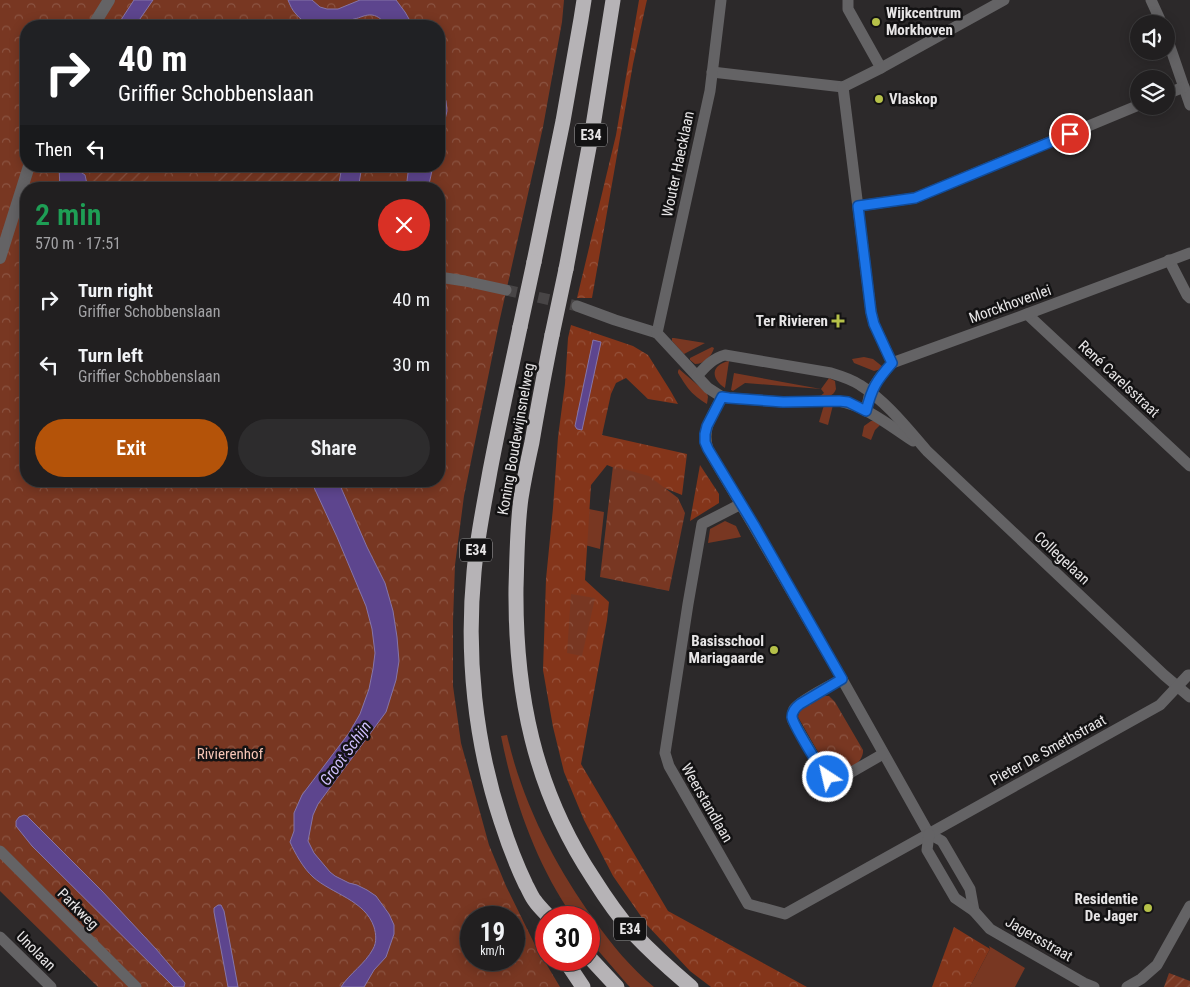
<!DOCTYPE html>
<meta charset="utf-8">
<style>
body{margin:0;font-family:"Roboto Condensed",sans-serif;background:#2d2c2d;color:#f1f3f6;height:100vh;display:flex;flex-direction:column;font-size:19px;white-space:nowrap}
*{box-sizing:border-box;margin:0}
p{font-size:16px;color:#a2a2a5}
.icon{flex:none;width:28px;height:28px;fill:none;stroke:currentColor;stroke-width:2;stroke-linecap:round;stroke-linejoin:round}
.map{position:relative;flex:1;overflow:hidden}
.panel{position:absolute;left:20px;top:182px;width:425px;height:305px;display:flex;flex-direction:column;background:#211f20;border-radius:20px;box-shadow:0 2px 12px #0003,0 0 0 1px #3e3d3e}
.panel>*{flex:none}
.hud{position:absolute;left:20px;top:20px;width:425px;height:152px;border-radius:20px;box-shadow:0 2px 12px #0003,0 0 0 1px #3e3d3e;background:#202124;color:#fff;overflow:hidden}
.buttons{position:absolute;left:1130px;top:15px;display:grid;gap:10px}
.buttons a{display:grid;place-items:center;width:45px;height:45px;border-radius:50%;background:#211f20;box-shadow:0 2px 12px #0003,0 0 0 1px #3e3d3e;font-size:25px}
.speed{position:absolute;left:460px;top:906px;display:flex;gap:10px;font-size:25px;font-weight:700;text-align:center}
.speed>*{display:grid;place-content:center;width:65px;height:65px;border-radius:50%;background:#211f20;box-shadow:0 2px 12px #0003,0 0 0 1px #3e3d3e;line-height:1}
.speed small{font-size:12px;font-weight:400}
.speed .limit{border:8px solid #d22;background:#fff;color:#111}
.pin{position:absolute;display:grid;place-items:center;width:42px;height:42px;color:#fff;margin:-21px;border:2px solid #fff;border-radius:50%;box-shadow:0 1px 5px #0007}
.me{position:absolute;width:55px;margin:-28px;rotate:325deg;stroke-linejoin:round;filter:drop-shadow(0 0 4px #0008)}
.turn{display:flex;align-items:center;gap:18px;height:105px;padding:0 15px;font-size:22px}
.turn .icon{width:65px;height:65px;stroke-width:2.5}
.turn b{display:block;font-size:35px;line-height:42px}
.then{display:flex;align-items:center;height:48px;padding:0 15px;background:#0003;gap:10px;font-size:19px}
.round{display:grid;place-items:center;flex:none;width:52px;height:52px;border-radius:26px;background:#2d2c2d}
.summary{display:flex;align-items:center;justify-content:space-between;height:85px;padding:0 15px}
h1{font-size:30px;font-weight:600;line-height:38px;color:#1e9e55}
.action{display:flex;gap:10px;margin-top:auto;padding:10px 15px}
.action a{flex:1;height:58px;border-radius:30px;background:#b45309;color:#fff;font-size:20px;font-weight:600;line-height:58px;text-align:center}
.action a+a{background:#2d2c2d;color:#f1f3f6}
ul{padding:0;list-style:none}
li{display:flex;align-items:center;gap:15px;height:65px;padding:0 15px}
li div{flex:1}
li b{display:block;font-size:19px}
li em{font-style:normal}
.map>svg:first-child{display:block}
.grass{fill:#783722}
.forest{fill:url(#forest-crowns)}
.park{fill:url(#park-crowns);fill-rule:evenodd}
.garden{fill:url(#garden-furrows)}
.water{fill:#5d458e;stroke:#8675a8}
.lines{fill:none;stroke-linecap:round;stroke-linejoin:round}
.minor-tunnel{stroke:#484546;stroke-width:11;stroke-dasharray:11 5.5;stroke-linecap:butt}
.minor{stroke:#646365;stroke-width:11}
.tertiary{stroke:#646365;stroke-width:12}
.motorway{stroke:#b6b3b6;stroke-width:15}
.motorway-bridge{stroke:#b6b3b6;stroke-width:15}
.route-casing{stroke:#114b97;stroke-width:12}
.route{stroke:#1a73e8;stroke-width:9}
.poi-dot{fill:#b6c149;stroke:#131213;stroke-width:2}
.labels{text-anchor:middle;stroke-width:5;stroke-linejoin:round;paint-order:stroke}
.shield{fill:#131213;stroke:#a7a6a7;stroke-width:1}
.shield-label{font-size:14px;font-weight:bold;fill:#e7e5e6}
.poi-label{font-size:15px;font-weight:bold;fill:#e7e5e6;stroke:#131213;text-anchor:end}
.street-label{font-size:15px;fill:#e7e5e6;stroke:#131213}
.park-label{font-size:15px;fill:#f5c5b6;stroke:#131213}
.water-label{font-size:16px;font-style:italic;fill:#cfbffd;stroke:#131213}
</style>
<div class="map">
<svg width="1190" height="987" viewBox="0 0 1190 987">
<defs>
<pattern id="forest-crowns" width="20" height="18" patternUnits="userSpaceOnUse" patternTransform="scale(1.25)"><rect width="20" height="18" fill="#84351a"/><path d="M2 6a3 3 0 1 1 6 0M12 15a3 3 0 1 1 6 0" fill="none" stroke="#95523b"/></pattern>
<pattern id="park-crowns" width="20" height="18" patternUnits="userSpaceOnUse" patternTransform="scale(1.25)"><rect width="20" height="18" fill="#783722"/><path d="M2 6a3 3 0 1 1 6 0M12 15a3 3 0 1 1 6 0" fill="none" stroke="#8b5442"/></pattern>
<pattern id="garden-furrows" width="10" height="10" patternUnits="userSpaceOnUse" patternTransform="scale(1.25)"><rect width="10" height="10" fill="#783722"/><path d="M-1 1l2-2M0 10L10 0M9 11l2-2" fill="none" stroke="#8b5442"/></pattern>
</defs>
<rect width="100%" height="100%" fill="#2c292a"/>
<g class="grass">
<path d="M672 338H674L705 343 684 354 672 341Z"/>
<path d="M712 347 714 348C712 356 704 364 695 364L690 360V358Z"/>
<path d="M864 357 873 359 883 367 882 369 874 371 854 363 852 359Z"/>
<path d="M729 361 725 388C711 379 710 365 729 361Z"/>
<path d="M679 369 707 393 708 397 707 404C691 394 688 389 678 373V371Z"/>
<path d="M734 373 821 389 829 378 835 381 836 389C833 397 827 397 819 397L824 393 821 389 745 383 733 391 731 390Z"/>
<path d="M824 405H833L828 425 819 422Z"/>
<path d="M871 421H875L880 425 875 430 871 440 862 436 864 426Z"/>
<path d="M584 508 604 512 600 549 581 544Z"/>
<path d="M725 521 736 526 741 537 708 543 710 529Z"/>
<path d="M507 735C522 802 555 866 595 921 612 945 631 968 654 987H630L627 984 589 940V918L573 917C536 863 514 801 501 736Z"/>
<path d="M989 946 1025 968 1015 987H970L990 949Z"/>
</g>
<g class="forest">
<path d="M639 0H647L646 4 633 64 592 298H577L616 135Z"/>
<path d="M571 325 633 346 648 355 670 390 678 404 648 399 626 378 616 383 611 394 602 435 687 454 682 495 607 465 591 485 585 580 609 602 607 620 581 764 668 911 807 987H711L690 971 647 925 613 876 584 820 564 772 553 727 543 670 546 579 553 508 558 437 565 384 568 338Z"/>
<path d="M700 465 719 494V503L690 521Z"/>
<path d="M954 927 990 949 970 987H932Z"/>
</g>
<g class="park">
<path d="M0 0H564L562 22 543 127 499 323 464 496 455 565 453 621V686L461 743 489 845 506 886 535 945 560 987H98L0 891ZM26 26H439V166H26ZM26 189H439V481H26ZM471 918H514V960H471Z"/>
<path d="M613 466 649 476 678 498 685 513 669 591 600 577Z"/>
<path d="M571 594 595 598 582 656 567 653Z"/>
<path d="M822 696H829L835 702 863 750C864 764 841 777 829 771L798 717C800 705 812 702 822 696Z"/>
</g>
<g class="garden">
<path d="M93 166H149L148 189H104L90 182 89 173H91Z"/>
<path d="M202 166H342L338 189H218V167Z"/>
<path d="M1169 973 1190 981V987H1164Z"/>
</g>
<g class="water">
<path d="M134 0H153L135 26H117Z"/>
<path d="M288 0H312L320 7 327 9H338L360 0H396L405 12 413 26H387C383 21 379 16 372 15 366 14 360 18 354 19 335 25 310 32 296 14 292 10 290 5 288 0Z"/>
<path d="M439 83 446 101 447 111 439 145Z"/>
<path d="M59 166H80L79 169V171L85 175 87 184 95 189H60Z"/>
<path d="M342 166H362L358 189H338Z"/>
<path d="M410 166H433L428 189H406L408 173Z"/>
<path d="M593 340 601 342 582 430 577 429 575 426Z"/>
<path d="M311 481H338L339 483 367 547 385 583 393 611 397 637 399 661 396 680 386 712 318 804 313 815 308 841 314 853 330 872 335 876 349 883 357 885 367 890 376 896 389 914 394 925V934L386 957 374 970 364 987H341C350 973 365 964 373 949 377 942 376 934 374 927 365 900 332 894 313 877 303 868 295 853 290 842L294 831V813L302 795 349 733 360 714 369 689 373 669 375 653 372 629 366 606 337 537Z"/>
<path d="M24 815 27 816 102 891 156 949 185 983 184 987H174L32 846 16 826V821L19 817Z"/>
<path d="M218 905H221L224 911 238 987H228L214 912V908Z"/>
</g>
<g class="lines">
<path class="minor-tunnel" d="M506 290 577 306"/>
<g class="minor">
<path d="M848 0V9L881 68"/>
<path d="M1151 0 1162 24"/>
<path d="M1166 35 1190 105"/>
<path d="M712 72 843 87 881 68 1004 0"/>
<path d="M843 87 871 312 874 324 892 363"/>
<path d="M1166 94 1184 87"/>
<path d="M858 206 915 198 1139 105"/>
<path d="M1169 260 1187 295 1190 298"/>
<path d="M439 277 465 281 506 290"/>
<path d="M577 306 615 320 657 333"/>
<path d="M1027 314 1190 466"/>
<path d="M657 333 710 91 721 0"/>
<path d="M657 333 708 388 722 397 729 398 783 402 839 401C866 406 890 426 913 441"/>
<path d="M697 376C705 367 713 358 725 355L831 373C841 376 851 379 860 385 886 401 907 428 927 451L1164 675 1190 697"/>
<path d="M722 397C713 415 701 428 708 449L753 525 838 672 929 834 942 841 970 889 974 911"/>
<path d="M866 411 870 392 880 377 892 363 1027 314 1190 253"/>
<path d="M741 504 702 524 688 604 665 753 669 766 748 904 785 914 1160 705 1188 675H1190"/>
<path d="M842 679C831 685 800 700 794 709 792 713 792 717 793 721L824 774C830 779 835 780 843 777L883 754"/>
<path d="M929 834 927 850 955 898 974 911 990 929 1084 983 1094 987"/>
<path d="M0 851 136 987"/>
<path d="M0 937 51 987"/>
<path d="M1127 987 1141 979 1157 965 1190 906"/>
</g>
<g class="tertiary">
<path d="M93 26 109 0"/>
<path d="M0 258 29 166"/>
</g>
<g class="motorway">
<path d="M534 262 563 121 581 19 584 0"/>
<path d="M566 269 593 126 613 0"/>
<path d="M520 327C510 375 499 423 490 471 484 505 477 538 474 572 466 655 475 742 501 821 508 843 516 864 526 885 529 890 531 896 535 901 539 907 545 912 550 918"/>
<path d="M552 335C545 370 538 406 532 442 528 460 524 479 521 498 517 527 517 558 516 588 515 693 534 789 593 878 605 897 618 916 633 933 651 952 671 970 691 987"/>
<path d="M589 957 617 987"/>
<path d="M565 960 583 987"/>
</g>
<g class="motorway-bridge">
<path d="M520 327 534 262"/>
<path d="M552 335 566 269"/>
</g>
</g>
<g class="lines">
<defs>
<path id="route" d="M828 777 824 774C818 764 793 725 792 717 792 711 796 707 800 704L842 679 754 525 708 449 705 442V434L707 426 722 397 729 398 783 402 839 401 848 402 866 411C872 388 876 381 892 363L874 324 871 312 858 206 915 198 1070 134"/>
</defs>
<use href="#route" class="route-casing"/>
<use href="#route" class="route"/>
</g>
<g class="poi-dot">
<circle cx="876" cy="22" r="5"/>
<circle cx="879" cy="99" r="5"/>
<path d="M835.5 313.5h5v5h5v5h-5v5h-5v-5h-5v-5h5z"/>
<circle cx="774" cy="650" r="5"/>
<circle cx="1148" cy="908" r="5"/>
</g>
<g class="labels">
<g class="shield">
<rect x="575" y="123.5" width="32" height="23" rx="4"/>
<rect x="460" y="538.5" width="32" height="23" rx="4"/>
<rect x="614" y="917.5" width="32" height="23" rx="4"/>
</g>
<g class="shield-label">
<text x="591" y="140">E34</text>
<text x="476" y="555">E34</text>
<text x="630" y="934">E34</text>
</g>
<g class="poi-label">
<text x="886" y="18" text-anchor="start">Wijkcentrum<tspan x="886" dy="17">Morkhoven</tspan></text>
<text x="889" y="104" text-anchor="start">Vlaskop</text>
<text x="828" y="326">Ter Rivieren</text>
<text x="764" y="646">Basisschool<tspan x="764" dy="17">Mariagaarde</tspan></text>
<text x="1138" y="904">Residentie<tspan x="1138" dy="17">De Jager</tspan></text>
</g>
<g class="street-label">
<text transform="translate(678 164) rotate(-78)" y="5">Wouter Haecklaan</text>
<text transform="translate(1010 304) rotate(-20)" y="5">Morckhovenlei</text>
<text transform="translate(1119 379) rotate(43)" y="5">René Carelsstraat</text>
<text transform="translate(516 439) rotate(-80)" y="5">Koning Boudewijnsnelweg</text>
<text transform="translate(1062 558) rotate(43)" y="5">Collegelaan</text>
<text transform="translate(1048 750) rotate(-29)" y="5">Pieter De Smethstraat</text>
<text transform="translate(707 803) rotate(60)" y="5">Weerstandlaan</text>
<text transform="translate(78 909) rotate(45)" y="5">Parkweg</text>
<text transform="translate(1039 939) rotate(30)" y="5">Jagersstraat</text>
<text transform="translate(36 951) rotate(45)" y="5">Unolaan</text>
</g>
<g class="park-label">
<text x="230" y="759">Rivierenhof</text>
</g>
<g class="water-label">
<text transform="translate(345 753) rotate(-54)" y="6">Groot Schijn</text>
</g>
</g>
</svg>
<div class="buttons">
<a><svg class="icon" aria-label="sound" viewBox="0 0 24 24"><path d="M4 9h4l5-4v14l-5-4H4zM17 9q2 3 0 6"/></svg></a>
<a><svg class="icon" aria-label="layers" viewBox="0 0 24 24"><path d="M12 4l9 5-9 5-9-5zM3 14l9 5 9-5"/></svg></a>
</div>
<div class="speed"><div>19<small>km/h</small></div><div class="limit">30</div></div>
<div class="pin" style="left:1070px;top:134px;background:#d93025"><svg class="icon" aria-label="arrive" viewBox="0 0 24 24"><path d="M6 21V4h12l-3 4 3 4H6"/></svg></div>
<svg class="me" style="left:828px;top:777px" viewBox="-20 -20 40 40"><circle r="17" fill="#1a73e8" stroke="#fff" stroke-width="3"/><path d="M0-11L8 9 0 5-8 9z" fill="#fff"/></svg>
<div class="hud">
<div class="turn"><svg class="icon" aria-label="right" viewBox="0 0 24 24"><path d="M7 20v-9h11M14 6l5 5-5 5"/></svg><div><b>40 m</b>Griffier Schobbenslaan</div></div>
<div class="then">Then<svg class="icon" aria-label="left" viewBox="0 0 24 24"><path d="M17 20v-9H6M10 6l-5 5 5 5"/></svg></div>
</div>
<section class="panel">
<div class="summary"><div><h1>2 min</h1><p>570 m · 17:51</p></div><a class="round" style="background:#d93025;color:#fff"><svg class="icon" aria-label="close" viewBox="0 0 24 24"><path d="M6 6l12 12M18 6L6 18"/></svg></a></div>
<ul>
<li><svg class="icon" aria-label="right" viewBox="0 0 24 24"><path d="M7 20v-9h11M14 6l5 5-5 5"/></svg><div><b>Turn right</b><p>Griffier Schobbenslaan</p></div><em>40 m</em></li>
<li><svg class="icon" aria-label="left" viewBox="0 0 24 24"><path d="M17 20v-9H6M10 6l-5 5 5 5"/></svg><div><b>Turn left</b><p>Griffier Schobbenslaan</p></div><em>30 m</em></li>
</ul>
<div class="action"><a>Exit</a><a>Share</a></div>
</section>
</div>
